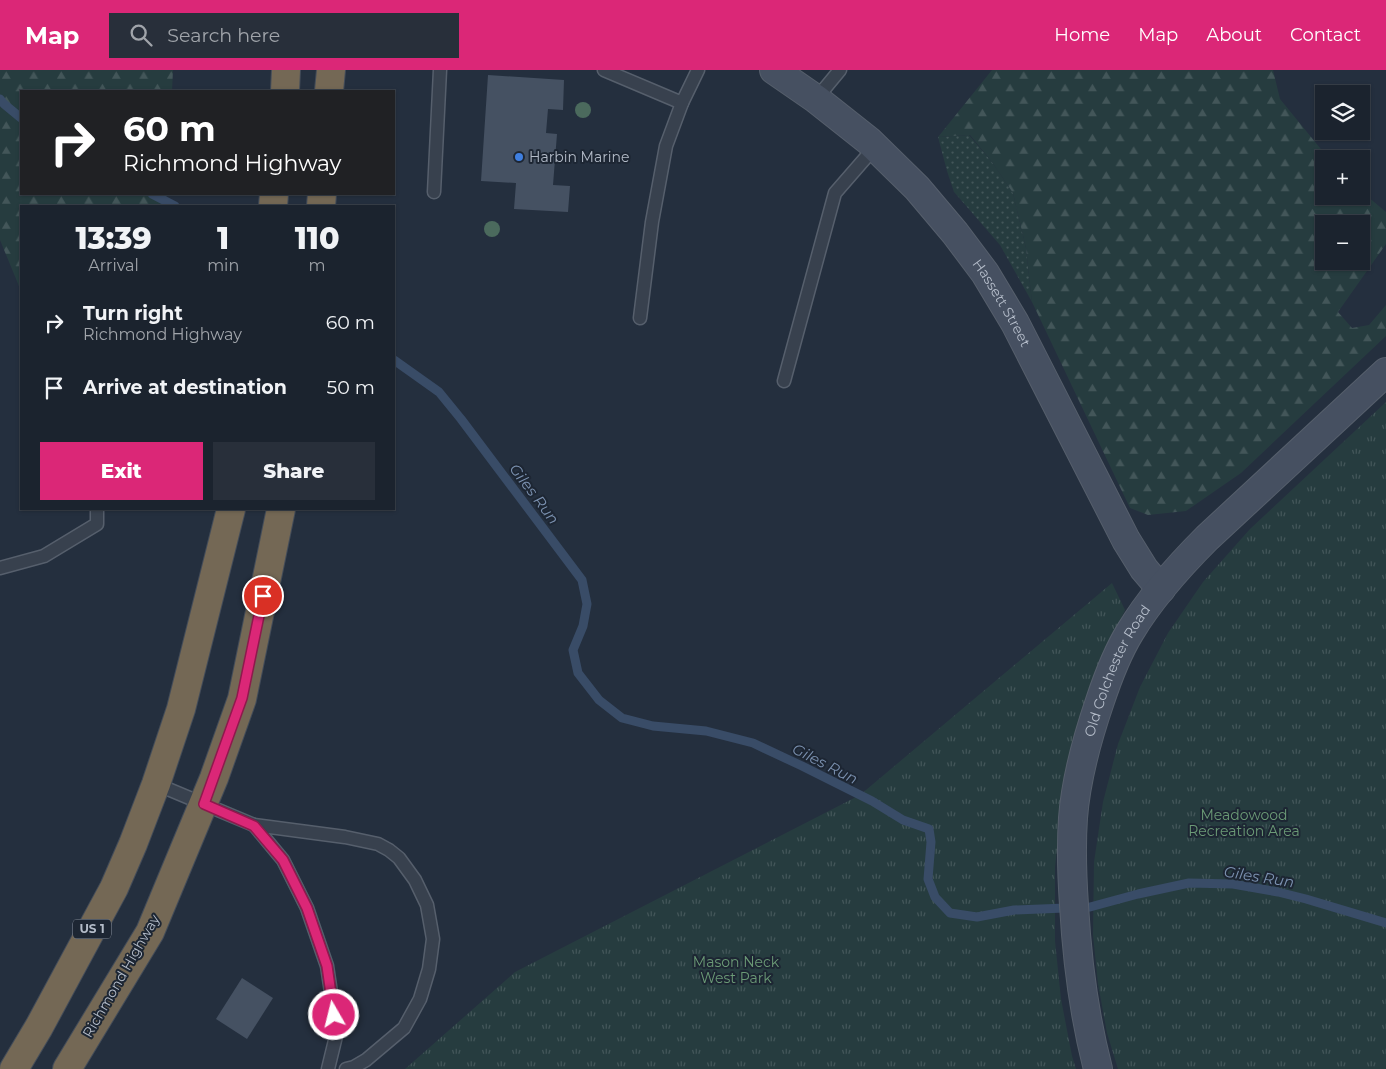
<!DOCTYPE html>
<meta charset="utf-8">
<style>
body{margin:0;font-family:Montserrat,sans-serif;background:#282f3a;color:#f1f3f6;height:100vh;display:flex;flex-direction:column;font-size:19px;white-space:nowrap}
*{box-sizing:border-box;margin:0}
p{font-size:16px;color:#a0a4aa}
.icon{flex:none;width:28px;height:28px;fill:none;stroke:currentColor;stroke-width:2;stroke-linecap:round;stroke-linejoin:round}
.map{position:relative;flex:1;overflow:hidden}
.side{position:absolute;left:20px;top:135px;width:375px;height:305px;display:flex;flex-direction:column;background:#1b232e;border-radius:0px;box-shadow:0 1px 4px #0004,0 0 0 1px #39404a}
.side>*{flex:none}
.top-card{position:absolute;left:20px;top:20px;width:375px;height:105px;border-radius:0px;box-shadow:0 1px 4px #0004,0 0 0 1px #39404a;background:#202124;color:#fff;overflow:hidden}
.buttons{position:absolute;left:1315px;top:15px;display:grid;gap:10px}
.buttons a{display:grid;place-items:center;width:55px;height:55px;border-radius:0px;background:#1b232e;box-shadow:0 1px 4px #0004,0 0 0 1px #39404a;font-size:25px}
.pin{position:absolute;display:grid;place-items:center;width:42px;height:42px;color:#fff;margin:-21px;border:2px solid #fff;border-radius:50%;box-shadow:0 1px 5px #0007}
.me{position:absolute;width:55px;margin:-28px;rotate:352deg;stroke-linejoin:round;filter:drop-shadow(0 0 4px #0008)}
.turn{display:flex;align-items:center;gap:18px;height:105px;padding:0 20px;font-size:22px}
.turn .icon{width:65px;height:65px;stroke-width:2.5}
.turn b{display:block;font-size:35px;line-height:42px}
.eta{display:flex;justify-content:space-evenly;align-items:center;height:85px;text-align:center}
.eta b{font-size:30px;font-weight:800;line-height:35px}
.action{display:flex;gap:10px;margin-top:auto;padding:10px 20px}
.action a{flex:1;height:58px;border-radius:0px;background:#db2777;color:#fff;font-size:20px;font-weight:800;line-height:58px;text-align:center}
.action a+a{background:#282f3a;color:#f1f3f6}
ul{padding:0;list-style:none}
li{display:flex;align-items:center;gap:15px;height:65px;padding:0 20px}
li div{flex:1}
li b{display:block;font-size:19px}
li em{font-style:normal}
header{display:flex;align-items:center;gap:30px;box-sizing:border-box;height:70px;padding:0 25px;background:#db2777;color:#fff}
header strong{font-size:24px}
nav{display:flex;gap:28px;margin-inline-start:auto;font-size:18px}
.search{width:350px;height:45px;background:#282f3a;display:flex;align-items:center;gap:12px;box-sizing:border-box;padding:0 18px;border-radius:0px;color:#a0a4aa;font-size:19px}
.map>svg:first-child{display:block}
.grass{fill:url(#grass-dots)}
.forest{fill:url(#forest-firs);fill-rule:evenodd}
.park{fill:url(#park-tufts)}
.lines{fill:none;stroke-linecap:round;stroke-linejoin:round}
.stream{stroke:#394c67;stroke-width:9}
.building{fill:#455162}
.lane-casing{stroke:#565f6c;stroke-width:15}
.secondary-casing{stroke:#565f6c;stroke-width:30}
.highway-casing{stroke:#434c59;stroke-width:30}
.lane{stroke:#38414e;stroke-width:12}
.secondary{stroke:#465061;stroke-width:28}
.highway{stroke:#746855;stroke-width:28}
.tree{fill:#4b6a5d}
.route-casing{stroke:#8e194d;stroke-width:12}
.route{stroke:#db2777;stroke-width:9}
.shop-dot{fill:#3f7fe0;stroke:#1d2633;stroke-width:2}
.labels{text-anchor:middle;stroke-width:4;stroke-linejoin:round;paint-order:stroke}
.shield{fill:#1d2633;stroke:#878f9c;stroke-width:1}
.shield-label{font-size:12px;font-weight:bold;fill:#b4bcc9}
.poi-label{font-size:14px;fill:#b4bcc9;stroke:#1d2633;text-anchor:start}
.street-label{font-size:14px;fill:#b4bcc9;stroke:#1d2633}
.park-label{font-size:14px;fill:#6b9a76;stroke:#1d2633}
.water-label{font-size:15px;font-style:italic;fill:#7c92b1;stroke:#1d2633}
</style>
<header>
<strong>Map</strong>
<div class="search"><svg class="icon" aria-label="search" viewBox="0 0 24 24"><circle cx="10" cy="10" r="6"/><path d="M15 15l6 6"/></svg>Search here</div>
<nav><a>Home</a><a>Map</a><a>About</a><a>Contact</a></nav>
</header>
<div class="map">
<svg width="1386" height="999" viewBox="0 0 1386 999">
<defs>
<pattern id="grass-dots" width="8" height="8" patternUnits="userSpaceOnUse" patternTransform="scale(1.25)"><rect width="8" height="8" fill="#263c3f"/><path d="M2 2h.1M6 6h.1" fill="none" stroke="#435659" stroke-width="1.8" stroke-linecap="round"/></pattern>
<pattern id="forest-firs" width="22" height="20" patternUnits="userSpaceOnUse" patternTransform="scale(1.25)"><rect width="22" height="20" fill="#263c3f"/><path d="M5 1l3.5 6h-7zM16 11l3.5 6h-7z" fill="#435659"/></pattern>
<pattern id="park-tufts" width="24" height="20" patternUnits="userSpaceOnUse" patternTransform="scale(1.25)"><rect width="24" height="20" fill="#263c3f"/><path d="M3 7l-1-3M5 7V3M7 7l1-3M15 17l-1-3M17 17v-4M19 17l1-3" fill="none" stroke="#435659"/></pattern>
</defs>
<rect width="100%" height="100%" fill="#242f3e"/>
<path class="grass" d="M969 65 992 92 1013 123 1026 178 1032 232 1000 175 954 122 947 101 938 67Z"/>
<g class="forest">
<path d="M0 0H173L172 21H21V124H167L166 136H21V221L0 170Z"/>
<path d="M992 0H1273L1280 29 1329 89H1324V126H1361V121L1386 142V174L1338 242 1352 258 1369 255 1386 235V266L1241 403 1186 441 1148 445 1130 438 1032 232 1026 178 1013 123 992 92 970 65 938 67ZM1324 154H1361V191H1324Z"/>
</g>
<g class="park">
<path d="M1386 332V999H1118L1107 963 1098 914 1093 865 1094 792 1103 732 1118 674 1140 617 1168 563 1203 512 1250 459Z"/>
<path d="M1112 513 1125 540 1109 573 1063 725 1055 797V871L1061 929 1072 986 1076 999H405L515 902 860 725Z"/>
</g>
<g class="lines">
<g class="stream">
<path d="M0 29 4 34 21 48"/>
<path d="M152 124 175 136"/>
<path d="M394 290 439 322 461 349 582 510 587 534 583 556 573 580 578 603 599 630 622 648 653 656 706 661 753 673 802 696 872 731 903 750 929 759 931 772 928 809 935 827 950 843 977 847 1014 840 1090 837 1138 824 1189 813 1233 814 1278 822 1306 829 1386 853"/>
</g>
</g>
<g class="building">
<path d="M488 5 564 10 563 40 548 39 546 63 557 64 553 115 570 116 568 142 514 139 516 113 481 111Z"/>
<path d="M242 908 273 928 247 969 216 949Z"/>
</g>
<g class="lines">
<defs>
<g id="lane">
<path d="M604 0 682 33"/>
<path d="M816 29 840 0"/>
<path d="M434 122 440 0"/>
<path d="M640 248 652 152 666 76 682 33 698 0"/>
<path d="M784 311 835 123 875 77"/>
<path d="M0 498 44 486 97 454V439"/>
<path d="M156 714 254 755 345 767 378 774 389 780 399 788 415 810 427 835 433 869 429 899 420 929 404 958 366 990 354 997 346 999"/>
<path d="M254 755 283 790 307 838 327 896 337 962 328 999"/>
</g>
<g id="secondary">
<path id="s1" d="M774 0 816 29 869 71 917 118 955 163 985 203 1015 253 1126 470 1144 499 1161 519"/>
<path id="s2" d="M1098 999C1084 945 1077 890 1074 835 1072 806 1071 777 1073 748 1076 708 1087 669 1100 631 1108 607 1117 583 1130 562 1151 527 1178 497 1207 468L1386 302"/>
</g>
<g id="highway">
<path d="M285 21 286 0"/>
<path d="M329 21 331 0"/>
<path d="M273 136 274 124"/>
<path d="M321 136 322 124"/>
<path d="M14 999 39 957 114 818 133 774 156 714 181 639 231 439"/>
<path d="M67 999 150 862 214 708 242 629 281 439"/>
</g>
</defs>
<use href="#lane" class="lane-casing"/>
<use href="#secondary" class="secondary-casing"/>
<use href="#highway" class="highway-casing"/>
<use href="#lane" class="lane"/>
<use href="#secondary" class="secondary"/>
<use href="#highway" class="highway"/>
</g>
<g class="tree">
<circle cx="583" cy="40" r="8"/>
<circle cx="492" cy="159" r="8"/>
</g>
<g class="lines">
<defs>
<path id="route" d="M263 526 242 628 204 734 254 756 283 790 307 838 327 896 334 945"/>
</defs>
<use href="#route" class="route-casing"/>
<use href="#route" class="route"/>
</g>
<circle class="shop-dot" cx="519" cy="87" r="5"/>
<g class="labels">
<rect class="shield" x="73" y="849.5" width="38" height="19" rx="4"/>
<g class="shield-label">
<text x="92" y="863">US 1</text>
</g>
<g class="poi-label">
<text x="529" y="92">Harbin Marine</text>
</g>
<g class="street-label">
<text dy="5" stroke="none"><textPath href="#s1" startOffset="329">Hassett Street</textPath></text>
<text dy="5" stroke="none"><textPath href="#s2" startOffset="408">Old Colchester Road</textPath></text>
<text transform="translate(121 906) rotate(-60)" y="5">Richmond Highway</text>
</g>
<g class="park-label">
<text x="1244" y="750">Meadowood<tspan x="1244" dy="16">Recreation Area</tspan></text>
<text x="736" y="897">Mason Neck<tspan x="736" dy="16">West Park</tspan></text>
</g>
<g class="water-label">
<text transform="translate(534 424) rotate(53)" y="5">Giles Run</text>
<text transform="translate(825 694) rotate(27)" y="5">Giles Run</text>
<text transform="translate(1259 807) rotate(9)" y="5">Giles Run</text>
</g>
</g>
</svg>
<div class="buttons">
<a><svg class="icon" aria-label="layers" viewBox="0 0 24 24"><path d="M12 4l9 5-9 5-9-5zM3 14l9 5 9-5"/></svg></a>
<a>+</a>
<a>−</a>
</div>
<div class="pin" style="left:263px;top:526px;background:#d93025"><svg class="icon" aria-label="arrive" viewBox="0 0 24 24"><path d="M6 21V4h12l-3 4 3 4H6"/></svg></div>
<svg class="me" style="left:334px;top:945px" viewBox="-20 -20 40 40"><circle r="17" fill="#db2777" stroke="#fff" stroke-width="3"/><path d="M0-11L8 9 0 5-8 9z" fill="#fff"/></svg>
<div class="top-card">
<div class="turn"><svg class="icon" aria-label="right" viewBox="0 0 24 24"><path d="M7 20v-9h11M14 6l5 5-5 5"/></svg><div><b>60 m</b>Richmond Highway</div></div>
</div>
<section class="side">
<div class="eta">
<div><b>13:39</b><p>Arrival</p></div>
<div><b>1</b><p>min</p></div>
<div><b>110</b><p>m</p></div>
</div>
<ul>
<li><svg class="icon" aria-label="right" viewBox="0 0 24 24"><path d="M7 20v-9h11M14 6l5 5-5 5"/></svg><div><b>Turn right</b><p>Richmond Highway</p></div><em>60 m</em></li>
<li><svg class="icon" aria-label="arrive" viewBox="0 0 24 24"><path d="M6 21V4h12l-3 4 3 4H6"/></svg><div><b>Arrive at destination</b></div><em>50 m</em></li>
</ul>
<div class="action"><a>Exit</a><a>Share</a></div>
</section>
</div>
